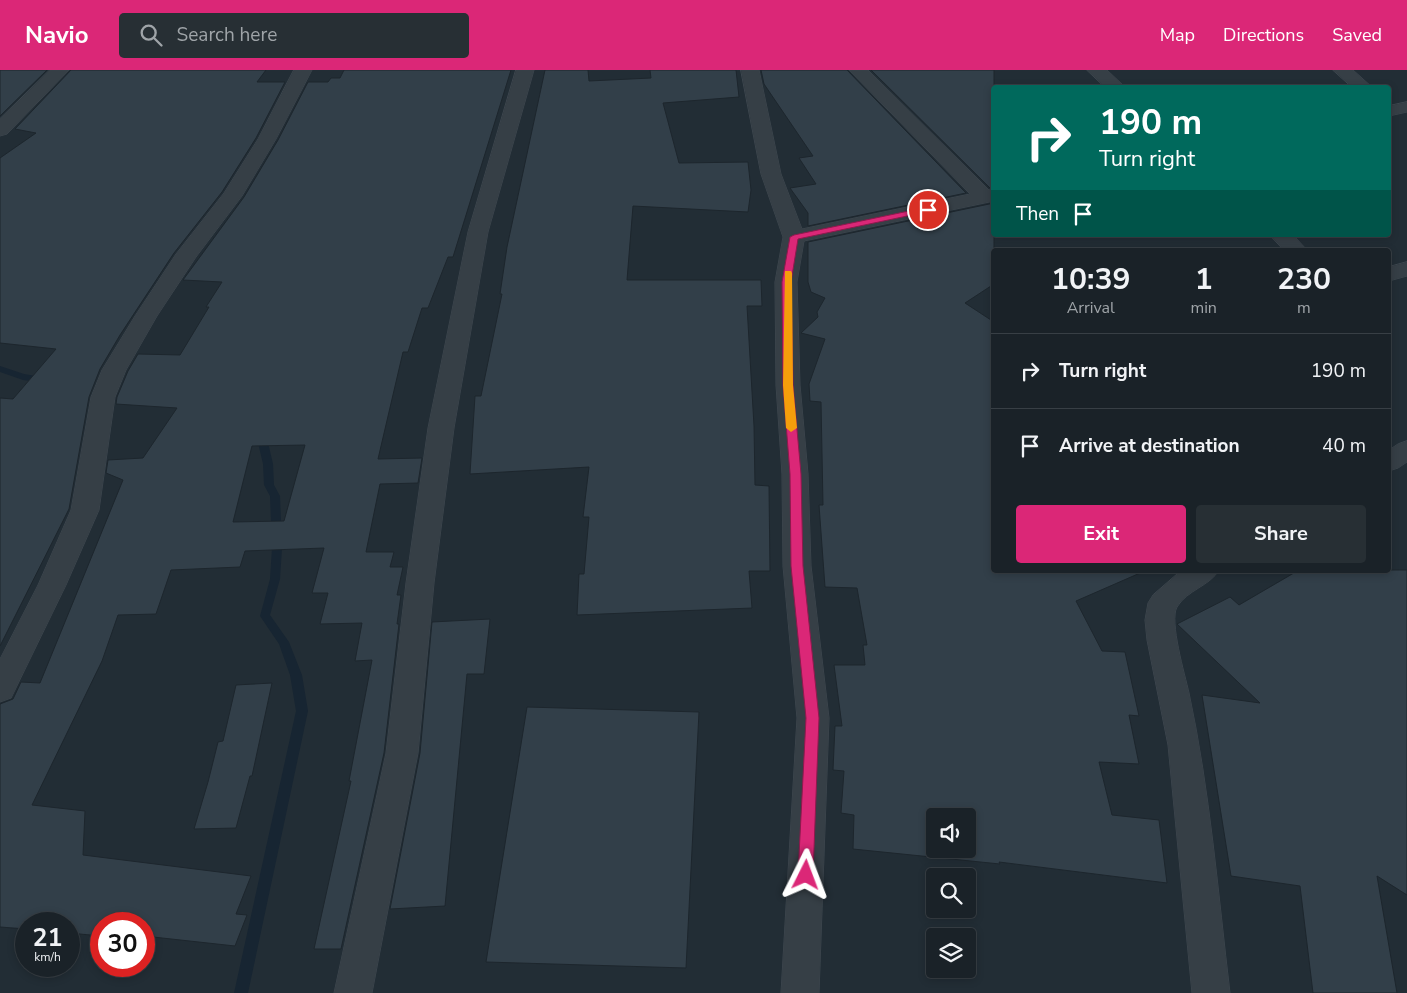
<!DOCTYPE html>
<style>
body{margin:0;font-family:"Nunito Sans",sans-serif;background:#272f34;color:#f1f3f6;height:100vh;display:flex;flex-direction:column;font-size:19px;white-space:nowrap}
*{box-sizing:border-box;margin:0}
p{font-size:16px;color:#9fa4a8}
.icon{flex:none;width:28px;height:28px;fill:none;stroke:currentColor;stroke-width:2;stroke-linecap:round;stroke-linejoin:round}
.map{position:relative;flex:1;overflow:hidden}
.panel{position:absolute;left:991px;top:178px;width:400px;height:325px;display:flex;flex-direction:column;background:#1a2228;border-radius:5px;box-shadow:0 2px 8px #0003,0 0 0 1px #383f45}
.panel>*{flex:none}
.guide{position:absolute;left:991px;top:15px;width:400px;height:152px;border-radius:5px;box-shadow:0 2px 8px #0003,0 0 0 1px #383f45;background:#00695c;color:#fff;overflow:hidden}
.controls{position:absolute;left:926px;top:738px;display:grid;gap:10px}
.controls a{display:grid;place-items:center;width:50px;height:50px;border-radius:5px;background:#1a2228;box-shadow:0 2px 8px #0003,0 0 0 1px #383f45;font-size:25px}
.speed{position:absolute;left:15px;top:842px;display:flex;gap:10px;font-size:25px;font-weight:700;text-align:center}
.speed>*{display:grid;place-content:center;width:65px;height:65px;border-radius:50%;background:#1a2228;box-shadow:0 2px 8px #0003,0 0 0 1px #383f45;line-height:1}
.speed small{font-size:12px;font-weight:400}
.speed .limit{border:8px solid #d22;background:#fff;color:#111}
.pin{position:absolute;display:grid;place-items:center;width:42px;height:42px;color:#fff;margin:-21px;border:2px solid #fff;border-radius:50%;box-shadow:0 1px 5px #0007}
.me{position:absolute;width:55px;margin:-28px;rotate:3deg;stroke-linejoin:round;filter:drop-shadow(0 0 4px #0008)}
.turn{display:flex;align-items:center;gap:18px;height:105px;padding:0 25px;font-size:22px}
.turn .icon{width:65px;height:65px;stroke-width:2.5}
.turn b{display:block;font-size:35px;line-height:42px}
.then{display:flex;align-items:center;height:48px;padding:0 25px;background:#0003;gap:10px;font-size:19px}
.eta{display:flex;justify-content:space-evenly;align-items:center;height:85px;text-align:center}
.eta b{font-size:30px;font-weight:700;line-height:35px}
.button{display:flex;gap:10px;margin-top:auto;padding:10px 25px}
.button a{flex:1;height:58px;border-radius:5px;background:#db2777;color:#fff;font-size:20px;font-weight:700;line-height:58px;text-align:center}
.button a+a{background:#272f34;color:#f1f3f6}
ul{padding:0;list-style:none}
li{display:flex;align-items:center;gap:15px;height:75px;padding:0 25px;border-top:1px solid #383f45}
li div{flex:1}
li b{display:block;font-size:19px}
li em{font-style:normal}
header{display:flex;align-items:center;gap:30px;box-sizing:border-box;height:70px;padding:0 25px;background:#db2777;color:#fff}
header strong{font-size:24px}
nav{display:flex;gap:28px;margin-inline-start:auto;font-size:18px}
.search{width:350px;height:45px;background:#272f34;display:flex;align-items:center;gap:12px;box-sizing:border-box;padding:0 18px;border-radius:5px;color:#9fa4a8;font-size:19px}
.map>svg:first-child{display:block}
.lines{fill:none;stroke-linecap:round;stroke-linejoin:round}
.stream{fill:#172532;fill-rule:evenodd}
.building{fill:#323f49;stroke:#1d262d;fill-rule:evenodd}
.minor-casing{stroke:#3f4850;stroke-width:1}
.minor{fill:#363f46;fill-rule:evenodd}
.route{fill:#db2777;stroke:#8e194d}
.slow{fill:#f59e0b}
</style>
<header>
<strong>Navio</strong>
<div class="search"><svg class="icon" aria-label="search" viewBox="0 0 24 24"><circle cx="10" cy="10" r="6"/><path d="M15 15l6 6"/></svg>Search here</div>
<nav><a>Map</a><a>Directions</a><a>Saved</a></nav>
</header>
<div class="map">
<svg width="1407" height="923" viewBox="0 0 1407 923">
<rect width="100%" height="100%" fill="#222d35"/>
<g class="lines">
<g class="stream">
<path d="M0 296 24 304 48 308 49 310 45 313 23 310 0 302Z"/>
<path d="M261 361 266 364 273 394 274 415 280 426 282 478 280 509 270 545 289 572 302 605 308 641 248 923H234L296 641 290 605 279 574 260 546 270 509 272 478 270 426 264 415 263 394 256 364Z"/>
</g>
</g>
<g class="building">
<path d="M0 0H47L0 46Z"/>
<path d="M71 0H266L257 12H285L256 68 222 122 174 183 120 265 100 299 89 327 69 439 0 576V328L13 329 56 279 0 273V88L36 63 15 59Z"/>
<path d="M344 0H511L453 187H448L428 238H422L408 282H403L378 389 422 388 418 413 380 414 366 482H394L390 497H403L397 525H401L397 554H399L384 683 341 879H314L351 711H349L372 590 355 591 362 553 320 554 328 523H312L324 478 245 481 240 497 171 500 156 544 118 545 102 591 32 735 85 741 83 785 251 806 236 844 247 845 235 876 144 866V854H101V866L69 863V854H26V859L0 857V634L13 629 21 612 40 613 123 410 106 403 108 390 143 388 177 338 116 334 117 327 128 301 138 284 180 285 209 237H206L222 212 183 210 244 127 278 70 308 12H328L331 8H340ZM305 375 284 451 233 452 252 376Z"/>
<path d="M545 0H588L589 11 651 8 650 0H736L739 27 663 33 679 93 748 92 751 120 748 142 633 136 627 210H761L762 236H747L754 356 755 415 769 416 770 501H749L752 538 577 545 579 504H584L589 447H583L589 397 470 404 475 326H481L502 224H500L507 177Z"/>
<path d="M761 0H847L966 123 808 156V143L790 118 816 114 799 88 813 86 764 14Z"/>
<path d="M871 0H994V117L990 118Z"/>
<path d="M994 133V214L965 233 994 252V500H1147L1076 531 1102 581 1125 582 1139 646 1129 645 1139 694 1099 692 1112 745 1159 750 1167 813 999 792 1000 794 853 779 854 745 841 743 844 701 833 700 835 656H842L834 595H865L863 575H867L857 518 825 517 819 435H823L821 332 810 331 809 314 825 269 801 263 818 247 817 242 825 228 811 222 808 212V172ZM935 746H968V779H935Z"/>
<path d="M1299 500H1407V825L1377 806 1397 923H1313L1300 816 1231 806 1202 625 1260 633 1177 554 1230 527 1239 535Z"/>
<path d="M490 549 484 604H467L445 836 390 839 420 683 432 552Z"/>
<path d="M272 613 252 706H250L236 758 194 759 208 712 218 672 223 671 236 615Z"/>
<path d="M527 637 699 642 686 898 486 892Z"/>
</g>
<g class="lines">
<defs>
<g id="minor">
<path d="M50 0H69L7 64 0 66V49Z"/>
<path d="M294 0H312L276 69 242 126 196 187 157 246 126 300 115 327 99 440 66 515 11 628 0 632V589L38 515 71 440 91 327 102 300 135 246 176 184 224 123 258 69Z"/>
<path d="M516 0H534L488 162 454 358 434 513 418 683 372 923H334L386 683 406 513 428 358 468 162Z"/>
<path d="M741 0H759L781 104 802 159 970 124 849 0H868L989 120 994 119V131L804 171 797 212 800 315 808 404 811 496 829 648 819 923H781L797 648 783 496 782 404 776 315 775 212 783 167 761 104Z"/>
<path d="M1087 0H1107L1126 18H1106Z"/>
<path d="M1333 0H1353L1373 18H1353Z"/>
<path d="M1407 32V42L1389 46V36Z"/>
<path d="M1270 165H1293L1307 180H1284Z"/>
<path d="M1407 192V206L1389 211V197Z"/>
<path d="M1407 371V392L1398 398 1389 401V380L1398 374Z"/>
<path d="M1182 500H1219C1210 516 1187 520 1177 537 1169 551 1185 605 1189 623 1210 721 1218 823 1230 923H1192L1168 675 1147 570 1145 550 1148 533 1153 525Z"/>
</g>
</defs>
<use href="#minor" class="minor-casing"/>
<use href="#minor" class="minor"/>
</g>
<path class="route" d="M928 137 931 138V141L798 169 791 212 793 315 801 404 803 496 819 648 813 805 811 810 806 812 800 810 798 805 806 648 791 496 790 404 783 315 782 212 790 167 794 165Z"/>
<path class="slow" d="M785 201H791L792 203 793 315 797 358 791 362 786 358 783 315Z"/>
</svg>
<div class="controls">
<a><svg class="icon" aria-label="sound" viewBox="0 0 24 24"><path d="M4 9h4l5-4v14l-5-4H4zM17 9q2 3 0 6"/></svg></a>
<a><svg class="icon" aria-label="search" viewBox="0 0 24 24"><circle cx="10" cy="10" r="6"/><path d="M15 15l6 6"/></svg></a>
<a><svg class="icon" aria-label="layers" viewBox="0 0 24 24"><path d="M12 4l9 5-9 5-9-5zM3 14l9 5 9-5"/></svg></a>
</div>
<div class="speed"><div>21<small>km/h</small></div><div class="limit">30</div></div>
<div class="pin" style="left:928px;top:140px;background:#d93025"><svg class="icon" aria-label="arrive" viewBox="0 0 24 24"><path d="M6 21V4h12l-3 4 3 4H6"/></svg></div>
<svg class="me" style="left:806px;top:805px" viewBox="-20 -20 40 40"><path d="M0-17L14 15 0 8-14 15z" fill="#db2777" stroke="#fff" stroke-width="4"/></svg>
<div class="guide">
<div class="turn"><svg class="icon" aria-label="right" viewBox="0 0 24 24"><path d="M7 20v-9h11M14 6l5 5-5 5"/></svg><div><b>190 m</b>Turn right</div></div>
<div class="then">Then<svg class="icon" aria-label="arrive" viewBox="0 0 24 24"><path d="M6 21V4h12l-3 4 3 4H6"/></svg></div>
</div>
<section class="panel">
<div class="eta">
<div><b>10:39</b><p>Arrival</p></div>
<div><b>1</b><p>min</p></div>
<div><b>230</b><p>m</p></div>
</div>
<ul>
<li><svg class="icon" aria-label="right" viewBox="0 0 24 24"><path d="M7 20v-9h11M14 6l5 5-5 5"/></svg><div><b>Turn right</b></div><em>190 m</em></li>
<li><svg class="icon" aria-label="arrive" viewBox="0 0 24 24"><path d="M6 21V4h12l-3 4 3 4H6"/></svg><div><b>Arrive at destination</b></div><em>40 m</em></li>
</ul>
<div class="button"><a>Exit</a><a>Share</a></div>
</section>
</div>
